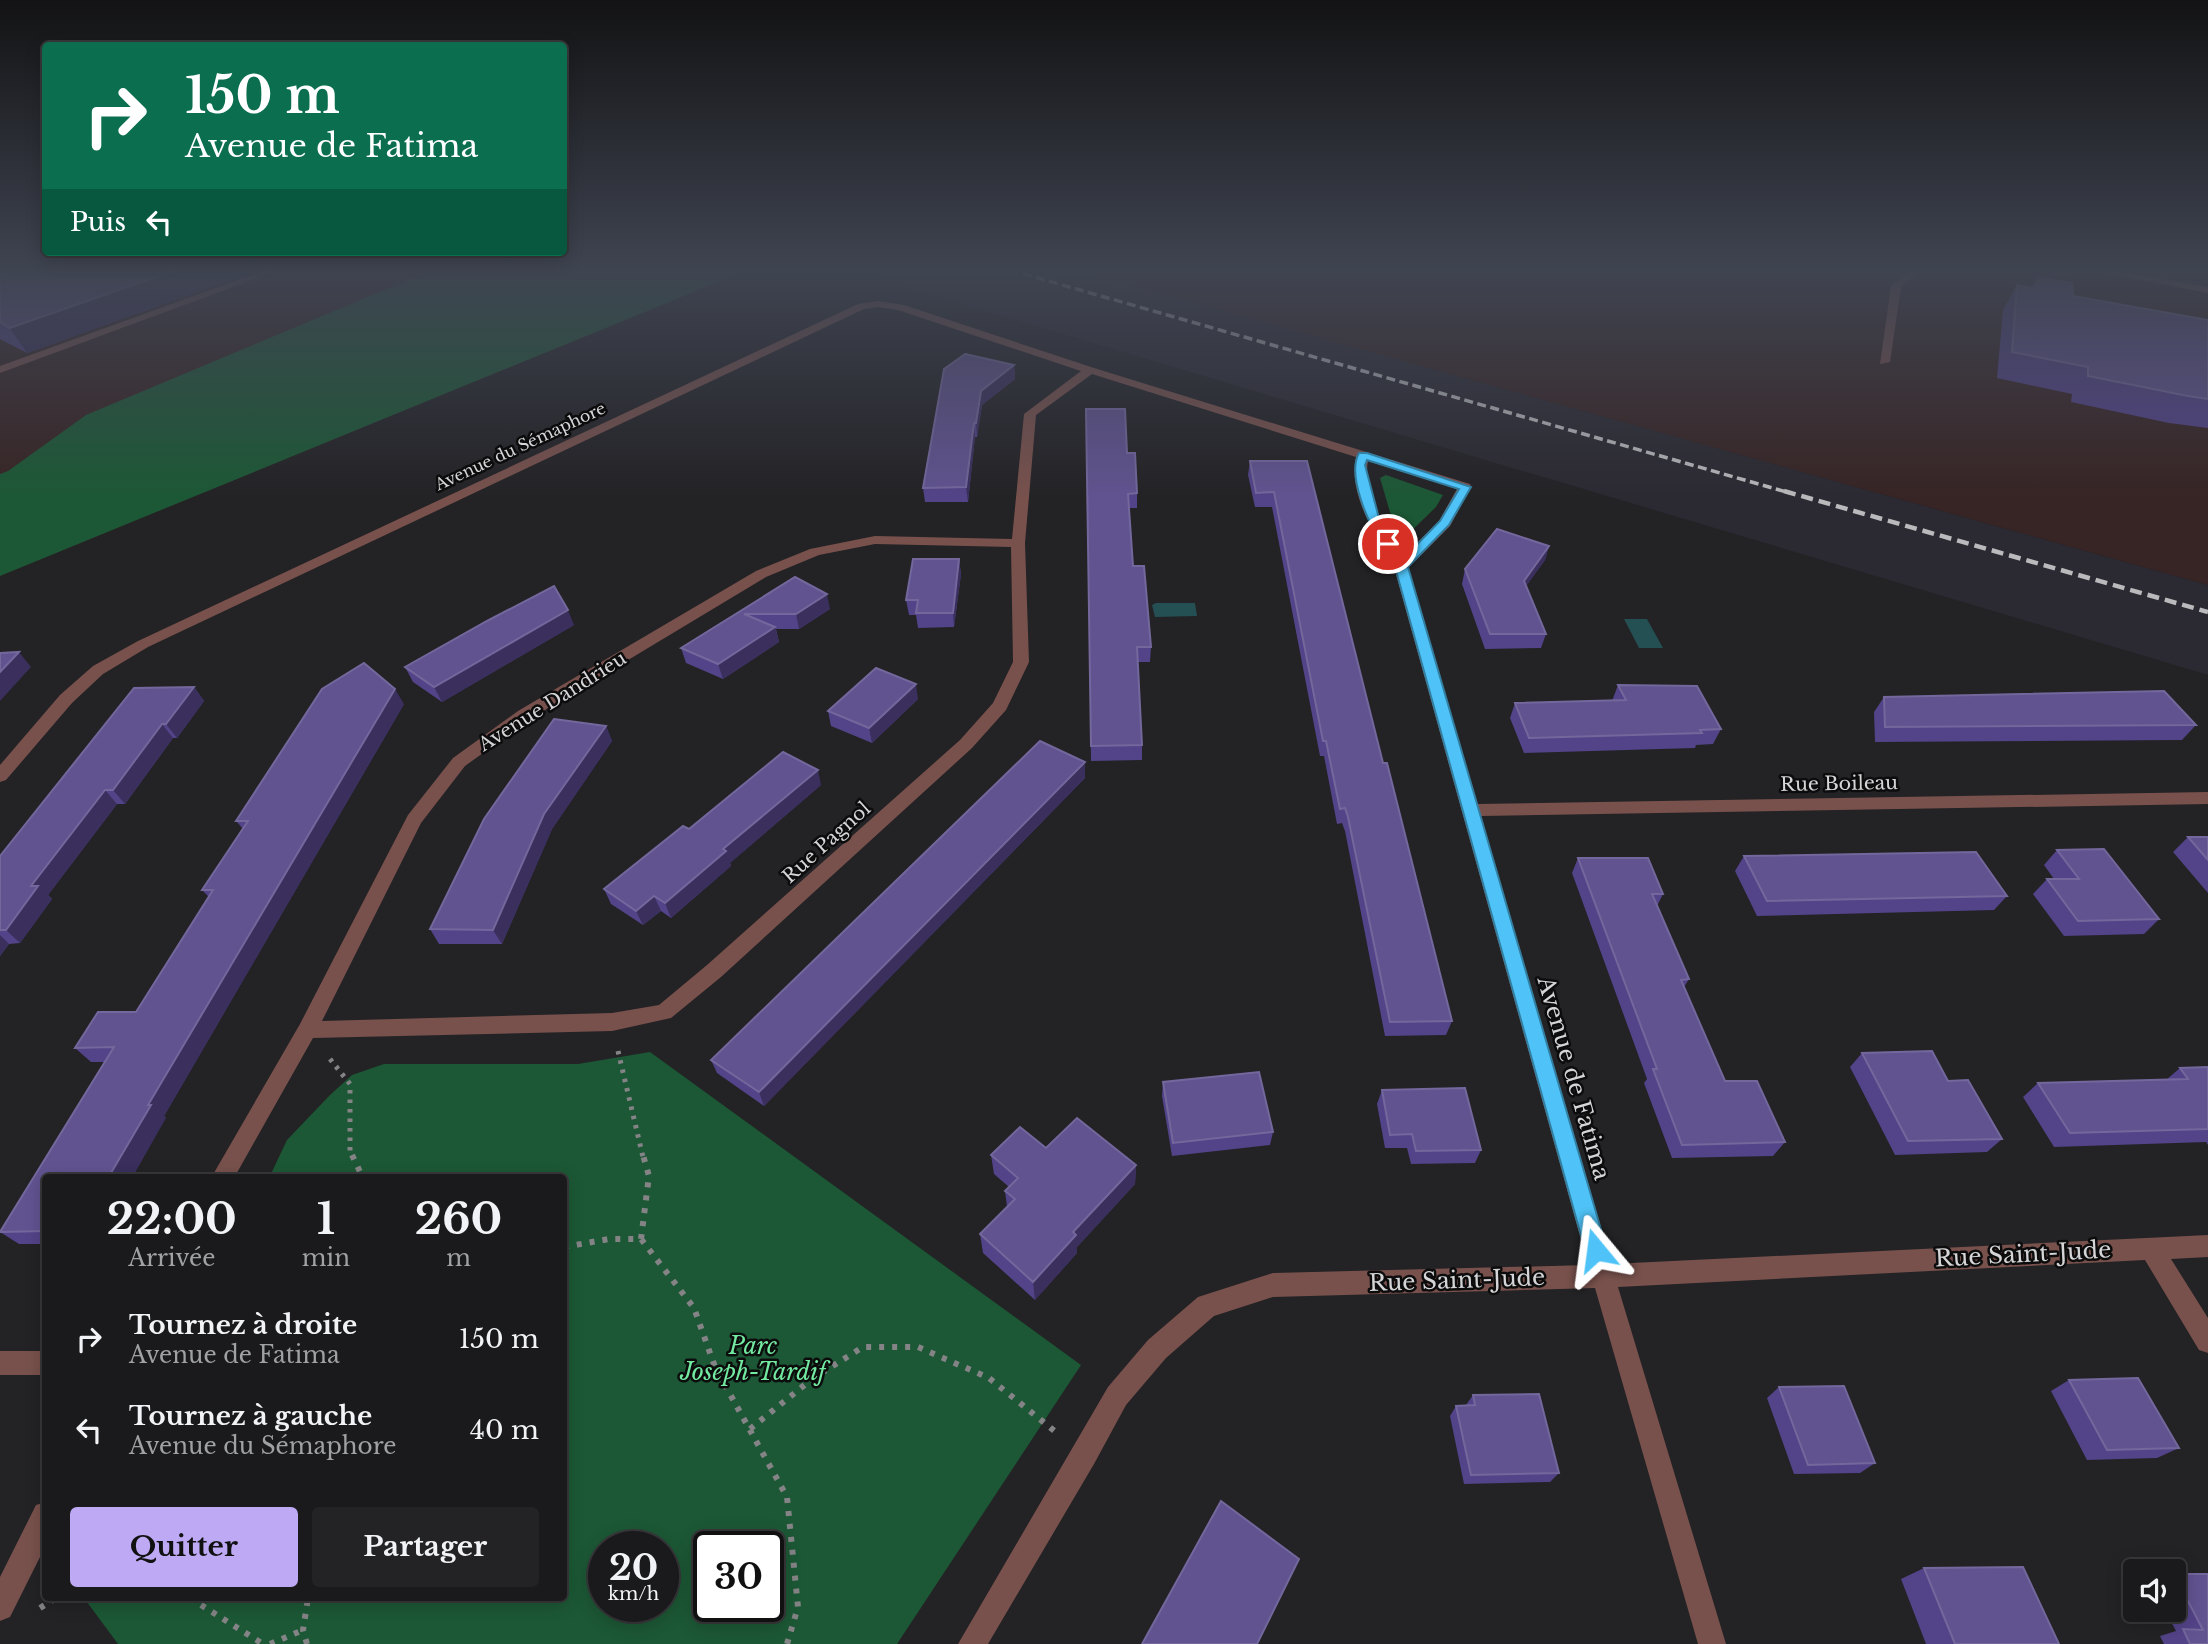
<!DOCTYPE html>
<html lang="fr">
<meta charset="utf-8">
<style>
body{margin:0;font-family:"Libre Baskerville",serif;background:#232325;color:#f1f3f6;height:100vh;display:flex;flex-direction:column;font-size:26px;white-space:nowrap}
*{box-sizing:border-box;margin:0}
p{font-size:23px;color:#9fa1a3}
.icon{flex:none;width:38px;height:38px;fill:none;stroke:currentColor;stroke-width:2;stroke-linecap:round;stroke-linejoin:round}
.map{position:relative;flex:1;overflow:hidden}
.side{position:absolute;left:42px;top:1174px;width:525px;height:427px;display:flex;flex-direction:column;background:#1a1a1c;border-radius:7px;box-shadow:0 4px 18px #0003,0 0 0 2px #38383b}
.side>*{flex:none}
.top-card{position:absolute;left:42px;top:42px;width:525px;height:214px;border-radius:7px;box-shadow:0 4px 18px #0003,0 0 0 2px #38383b;background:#0b6e4f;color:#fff;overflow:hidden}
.buttons{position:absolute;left:2123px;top:1559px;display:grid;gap:14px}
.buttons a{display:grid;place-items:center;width:63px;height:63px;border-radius:7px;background:#1a1a1c;box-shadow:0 4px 18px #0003,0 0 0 2px #38383b;font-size:35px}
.speed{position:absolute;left:588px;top:1531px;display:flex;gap:14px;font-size:35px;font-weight:700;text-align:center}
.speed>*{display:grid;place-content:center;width:91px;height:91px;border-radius:50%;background:#1a1a1c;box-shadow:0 4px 18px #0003,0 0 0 2px #38383b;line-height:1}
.speed small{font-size:18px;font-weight:400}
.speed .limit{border:4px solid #111;border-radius:10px;background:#fff;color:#111}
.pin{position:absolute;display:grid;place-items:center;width:60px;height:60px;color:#fff;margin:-30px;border:4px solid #fff;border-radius:50%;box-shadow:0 2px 7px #0007}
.me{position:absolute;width:77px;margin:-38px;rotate:344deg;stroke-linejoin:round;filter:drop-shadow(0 0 5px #0008)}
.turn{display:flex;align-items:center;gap:24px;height:147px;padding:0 28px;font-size:32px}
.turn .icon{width:91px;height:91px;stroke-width:2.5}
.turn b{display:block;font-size:49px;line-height:60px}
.then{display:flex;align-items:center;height:66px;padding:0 28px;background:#0003;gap:14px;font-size:26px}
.eta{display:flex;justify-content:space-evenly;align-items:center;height:119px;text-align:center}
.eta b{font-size:42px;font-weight:700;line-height:49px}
.action{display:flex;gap:14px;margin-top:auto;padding:14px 28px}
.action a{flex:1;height:80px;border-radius:7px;background:#bea9f4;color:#111;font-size:28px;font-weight:700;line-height:80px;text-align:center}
.action a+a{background:#232325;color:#f1f3f6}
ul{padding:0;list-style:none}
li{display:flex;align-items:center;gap:21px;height:91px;padding:0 28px}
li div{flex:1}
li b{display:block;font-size:26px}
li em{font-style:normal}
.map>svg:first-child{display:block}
.built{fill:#2b2931}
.industrial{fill:#372424}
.green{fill:#1c5835;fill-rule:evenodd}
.water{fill:#244f53}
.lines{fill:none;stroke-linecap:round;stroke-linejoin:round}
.path-far2{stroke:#848386;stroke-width:2.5;stroke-dasharray:2.5 3.5;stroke-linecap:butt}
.path-far1{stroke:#848386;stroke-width:5;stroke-dasharray:3.5 6;stroke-linecap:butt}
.path{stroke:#848386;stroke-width:6;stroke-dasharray:5 8;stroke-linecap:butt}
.minor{fill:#78514c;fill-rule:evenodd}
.rail-far1{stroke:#bababc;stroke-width:3.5;stroke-dasharray:9 4.5;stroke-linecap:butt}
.rail{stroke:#bababc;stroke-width:4.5;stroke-dasharray:12 6;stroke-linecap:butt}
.wall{fill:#534388}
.shaded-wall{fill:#3a2f5d}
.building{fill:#615390;stroke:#73679c;stroke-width:2}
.route{fill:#4fc3f7;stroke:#337fa1;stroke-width:2}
.labels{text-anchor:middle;stroke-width:5;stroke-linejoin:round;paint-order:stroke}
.far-street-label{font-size:16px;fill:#d5d5d7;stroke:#0c0c0d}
.street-label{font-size:19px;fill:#d5d5d7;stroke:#0c0c0d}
.near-street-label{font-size:23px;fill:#d5d5d7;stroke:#0c0c0d}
.near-park-label{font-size:23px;font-style:italic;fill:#73eaa1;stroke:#0c0c0d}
</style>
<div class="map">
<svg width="2208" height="1644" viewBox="0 0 2208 1644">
<rect width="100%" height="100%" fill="#232225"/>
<path class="built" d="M848 270H1077L2208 585V675Z"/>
<g class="industrial">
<path d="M0 270H747L0 576Z"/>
<path d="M1077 270H2208V585Z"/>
</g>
<g class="green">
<path d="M432 270H747L0 576V474L8 471 86 415Z"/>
<path d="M1386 475 1443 495 1436 507 1404 538 1397 536 1380 478Z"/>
<path d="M650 1052 1081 1365 897 1644H118L84 1598H564V1178H269L287 1140 330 1095 352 1075 384 1064H578ZM663 1547V1606H604V1547ZM709 1547H768V1606H709Z"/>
</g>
<g class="water">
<path d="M1156 603H1195L1197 616 1155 617 1152 605Z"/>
<path d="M1624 619H1647L1663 648H1639Z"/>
</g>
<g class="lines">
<path class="path-far2" d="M2040 270 2070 275"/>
<g class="path-far1">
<path d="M618 1051 643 1157"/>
<path d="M330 1059 350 1084V1151L353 1157"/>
</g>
<g class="path">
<path d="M352 1155 363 1178"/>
<path d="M641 1239 649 1176 643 1155"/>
<path d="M564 1247 609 1239H641L694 1308 715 1367 787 1497 798 1607 787 1644"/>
<path d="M750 1429 812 1379 863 1347H918L989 1378 1057 1433"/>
<path d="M190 1598 263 1644"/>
<path d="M40 1608 56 1598"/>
<path d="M270 1644 303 1630"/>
<path d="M307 1644 303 1630 308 1598"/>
</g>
<g class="minor">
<path d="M266 270H279L0 373V366Z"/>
<path d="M1911 270H1922L1901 287 1890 362 1880 364 1891 286Z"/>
<path d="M2089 270H2109L2208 287V293Z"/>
<path d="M878 301 904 305 1094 368 1470 484 1471 487 1450 526 1408 568 1477 804 2208 792V804L1481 816 1611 1264 2208 1235V1257L2171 1259 2208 1318V1353L2199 1350 2145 1260 1618 1287 1726 1644H1698L1595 1288 1273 1297 1214 1316 1166 1358 1126 1405 1094 1464 988 1644H958L1108 1387 1148 1340 1198 1297 1273 1273 1588 1265 1394 567C1376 535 1348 496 1356 457L1092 374 1036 415 1025 543 1029 662 1006 710 972 748 721 977 671 1018 612 1031 313 1038 234 1178H211L300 1024 408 815 453 758 518 711 756 571 810 549 875 536 1012 539 1024 414 1081 371 898 310 878 307 864 309 148 647 103 674 72 703 6 780 0 782V765L60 695 93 666 138 641 858 304ZM1368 461 1457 489 1439 521 1402 558C1387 530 1362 494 1368 461ZM875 544 1011 547 1013 662 993 703 960 740 707 965 659 1005 612 1013 322 1021 421 823 465 766 530 719 766 577 819 555Z"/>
<rect x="0" y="1351" width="46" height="24"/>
<path d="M46 1502V1545L10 1617 0 1621V1577L36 1505Z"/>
</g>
<path class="rail-far1" d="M1010 270 1790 493"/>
<path class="rail" d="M1784 491 2208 612"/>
</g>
<g class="wall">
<path d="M0 270H258L27 353 0 339Z"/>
<path d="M2038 277 2073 296 2208 320V428L2169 423 2071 402 2072 394 1997 378 2003 310 2017 285 2031 288Z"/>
<path d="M1014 365 1015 379 982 405 977 437H975L968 502H925L923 488 944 369Z"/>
<path d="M1086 409 1127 453 1137 493V508H1129L1133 566 1151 647 1150 662H1137L1142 745V760L1091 761Z"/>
<path d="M1250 461H1307L1383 763 1452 1021 1446 1035 1385 1036 1345 831 1342 823 1337 824 1324 756H1320L1272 507H1255L1248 475Z"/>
<path d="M1549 546 1545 560 1526 586 1546 634 1541 648 1485 649 1462 584 1465 569Z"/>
<path d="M959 559 961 574 954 627 918 628 916 615H909L906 600Z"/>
<path d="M795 577 830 609 799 629H776L779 642 723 679 686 663 681 648Z"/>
<path d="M574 625 442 702 413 682 405 667Z"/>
<path d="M1618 685 1721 729 1713 744 1696 745 1695 748 1524 753 1510 718 1515 703 1612 701Z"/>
<path d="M194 687 204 701 177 738H173L125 804H117L48 895 52 899 20 943 9 944 0 956V856Z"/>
<path d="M1884 697 2196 725 2182 740 1875 742 1874 712Z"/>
<path d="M918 699 872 743 831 726 828 711Z"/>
<path d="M404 704 164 1116 166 1118 46 1178V1244H19L0 1232 105 1062H91L75 1048 136 1012 209 897 202 890 243 829 236 821Z"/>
<path d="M606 726 612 741 552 829 502 944H439L430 929Z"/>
<path d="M1085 762V778L764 1106 717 1073 711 1060Z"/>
<path d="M821 785 730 863 731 866 671 918 661 911 643 925 611 904 604 889 689 829Z"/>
<path d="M2188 837H2208V893L2173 852Z"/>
<path d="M2057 850 2159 919 2144 934 2064 936 2033 894 2047 879H2054L2044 865Z"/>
<path d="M1744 856 2007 896 1994 910 1757 916 1735 871Z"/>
<path d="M1578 858 1663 894 1657 906 1689 979 1684 987 1725 1081 1785 1142 1773 1156 1672 1158 1644 1083 1647 1079 1572 873Z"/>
<path d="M1862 1053 1948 1081 2002 1139 1987 1152 1895 1155 1850 1067Z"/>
<path d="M2208 1067V1145L2206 1142 2054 1147 2023 1097 2038 1083 2166 1080 2180 1068Z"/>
<path d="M1163 1082 1273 1132 1270 1145 1172 1156 1162 1096Z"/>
<path d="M1382 1090 1481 1150 1475 1163 1411 1164 1407 1148H1385L1377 1104Z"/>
<path d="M1046 1148 1136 1165 1135 1184 1077 1247V1253L1035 1300 983 1253 980 1234 1007 1207 1005 1191 1009 1187 994 1174 991 1155Z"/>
<path d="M2069 1380 2179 1448 2157 1458 2087 1460 2051 1391Z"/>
<path d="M1779 1387 1875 1463 1860 1473 1794 1474 1767 1398Z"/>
<path d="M1473 1395 1559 1473 1550 1482 1464 1484 1450 1416 1456 1406 1466 1405Z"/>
<path d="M1924 1568 2059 1644H1926L1901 1579Z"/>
<path d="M2174 1574H2208V1644H2164L2160 1636 2176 1631 2165 1610H2174Z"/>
</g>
<g class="shaded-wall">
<path d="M176 270H258L27 353 10 328Z"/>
<path d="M1014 365 1015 379 982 405 977 437 976 423 981 391Z"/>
<path d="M974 423 975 437 968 502 966 487Z"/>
<path d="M1549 546 1545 560 1519 596 1524 581Z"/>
<path d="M959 559 961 574 954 627 953 613Z"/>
<path d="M827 594 830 609 799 629 796 614Z"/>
<path d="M568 610 574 625 442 702 434 687Z"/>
<path d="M775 627 779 642 723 679 718 664Z"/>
<path d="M19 652 31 667 0 701V672Z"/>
<path d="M916 684 918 699 872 743 869 728Z"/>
<path d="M194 687 204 701 177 738 166 724Z"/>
<path d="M395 689 404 704 164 1116 166 1118 132 1178H108L148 1105Z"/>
<path d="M162 724 173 738 125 804 113 790Z"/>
<path d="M606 726 612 741 552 829 502 944 493 930 544 814Z"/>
<path d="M1085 762V778L764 1106 759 1092Z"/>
<path d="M818 770 821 785 730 863 731 866 671 918 665 903 723 849Z"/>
<path d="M105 790 117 804 48 895 52 899 20 943 6 930 31 886Z"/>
<path d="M654 896 661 911 643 925 636 911Z"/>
<path d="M0 935 9 944 0 956Z"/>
<path d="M1136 1165 1135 1184 1077 1247V1253L1035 1300 1033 1282 1073 1232Z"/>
</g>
<g class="building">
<path d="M0 270H176L10 328 0 322Z"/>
<path d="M2038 277 2072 283 2073 296 2208 320V399L2188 396 2088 376V367L2012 352 2017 285 2036 289Z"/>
<path d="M965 354 1014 365 981 391 976 423H974L966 487 923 488 944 369Z"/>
<path d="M1086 409H1125L1127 453H1135L1137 493 1128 494 1133 566H1144L1151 647H1137L1142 745 1091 746Z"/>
<path d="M1250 461H1307L1383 763H1387L1452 1021 1390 1022 1348 817 1345 808 1340 809 1326 741H1323L1274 492 1256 493Z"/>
<path d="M1497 529 1549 546 1524 581 1546 634H1490L1465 569Z"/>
<path d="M913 559H959L953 613H916L918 600H906Z"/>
<path d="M795 577 827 594 796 614H744L775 627 718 664 681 648Z"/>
<path d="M554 586 568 610 434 687 405 667 487 621Z"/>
<path d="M19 652 0 672V653Z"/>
<path d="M364 663 395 689 148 1105H151L108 1178H46V1231L0 1232 114 1047 75 1048 98 1012H136L213 890H202L248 821H236L322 689Z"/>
<path d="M876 668 916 684 869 728 828 711Z"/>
<path d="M1618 685 1697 686 1721 729 1700 730 1702 733 1529 738 1515 703 1626 700Z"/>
<path d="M194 687 166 724H162L113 790H105L31 886H38L6 930H0V856L134 688Z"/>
<path d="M2164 691 2196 725 1885 727 1884 697Z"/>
<path d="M554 719 606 726 544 814 493 930 430 929 484 819Z"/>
<path d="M1040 741 1085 762 759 1092 711 1060Z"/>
<path d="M783 752 818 770 723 849 726 851 665 903 654 896 636 911 604 889 683 826 689 829Z"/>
<path d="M2188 837H2208V860Z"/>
<path d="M2104 849 2159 919 2078 921 2047 879H2079L2057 850Z"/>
<path d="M1976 852 2007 896 1767 901 1744 856Z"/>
<path d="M1578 858H1648L1663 894H1652L1689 979 1681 980 1725 1081H1757L1785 1142 1682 1145 1653 1069H1657Z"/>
<path d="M1932 1051 1948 1081 1968 1080 2002 1139 1908 1141 1862 1053Z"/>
<path d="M2208 1067V1129L2070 1133 2038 1083 2188 1079 2180 1068Z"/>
<path d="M1259 1072 1273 1132 1173 1143 1163 1082Z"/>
<path d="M1465 1088 1481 1150 1416 1151 1412 1134 1390 1135 1382 1090Z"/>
<path d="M1077 1118 1136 1165 1073 1232 1076 1235 1033 1282 980 1234 1015 1199 1005 1191 1018 1178 991 1155 1020 1127 1046 1148Z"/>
<path d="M2138 1378 2179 1448 2107 1450 2069 1380Z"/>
<path d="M1844 1386 1875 1463 1808 1465 1779 1387Z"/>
<path d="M1539 1394 1559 1473 1471 1475 1456 1406 1475 1405 1473 1395Z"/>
<path d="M1221 1501 1299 1559 1257 1644H1142Z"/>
<path d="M2023 1567 2059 1644H1955L1924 1568Z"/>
<path d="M2174 1574H2208V1644H2190L2183 1629 2203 1630Z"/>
</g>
<linearGradient id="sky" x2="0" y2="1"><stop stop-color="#131314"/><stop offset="0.54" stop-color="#3f4451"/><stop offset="1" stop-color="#3f4451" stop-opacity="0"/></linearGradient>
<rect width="2208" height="500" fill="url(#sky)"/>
<path class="route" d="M1359 453H1367L1471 487 1449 525 1408 567 1607 1250 1603 1257 1596 1260 1589 1257 1585 1250 1395 567 1440 521 1459 489 1367 460 1365 465 1380 522 1394 544 1388 548 1383 547C1370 526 1346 476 1359 453Z"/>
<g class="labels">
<g class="far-street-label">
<text transform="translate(520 446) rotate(-25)" y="6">Avenue du Sémaphore</text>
</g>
<g class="street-label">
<text transform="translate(552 701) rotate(-32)" y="7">Avenue Dandrieu</text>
<text transform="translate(1839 783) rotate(-1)" y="7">Rue Boileau</text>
<text transform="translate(826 842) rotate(-42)" y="7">Rue Pagnol</text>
</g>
<g class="near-street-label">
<text transform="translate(1574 1078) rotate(74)" y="8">Avenue de Fatima</text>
<text transform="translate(2023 1254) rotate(-3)" y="8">Rue Saint-Jude</text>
<text transform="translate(1457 1280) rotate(-2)" y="8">Rue Saint-Jude</text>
</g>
<g class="near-park-label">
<text x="753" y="1354">Parc<tspan x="753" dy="26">Joseph-Tardif</tspan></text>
</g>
</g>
</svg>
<div class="buttons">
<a><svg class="icon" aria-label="sound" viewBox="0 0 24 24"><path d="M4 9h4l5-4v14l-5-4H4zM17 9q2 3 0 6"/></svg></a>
</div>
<div class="speed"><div>20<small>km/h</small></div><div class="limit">30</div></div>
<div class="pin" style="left:1388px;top:544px;background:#d93025"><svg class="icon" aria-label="arrive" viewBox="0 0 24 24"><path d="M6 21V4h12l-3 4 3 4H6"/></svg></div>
<svg class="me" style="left:1596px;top:1250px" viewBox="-20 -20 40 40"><path d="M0-17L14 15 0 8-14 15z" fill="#4fc3f7" stroke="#fff" stroke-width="4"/></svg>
<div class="top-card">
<div class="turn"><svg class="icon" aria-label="right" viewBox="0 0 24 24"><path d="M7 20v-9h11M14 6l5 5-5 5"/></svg><div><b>150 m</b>Avenue de Fatima</div></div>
<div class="then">Puis<svg class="icon" aria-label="left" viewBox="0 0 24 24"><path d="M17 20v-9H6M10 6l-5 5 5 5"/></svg></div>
</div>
<section class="side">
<div class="eta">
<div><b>22:00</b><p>Arrivée</p></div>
<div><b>1</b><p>min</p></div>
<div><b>260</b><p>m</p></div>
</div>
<ul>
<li><svg class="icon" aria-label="right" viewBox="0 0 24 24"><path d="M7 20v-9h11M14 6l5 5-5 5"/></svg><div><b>Tournez à droite</b><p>Avenue de Fatima</p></div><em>150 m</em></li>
<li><svg class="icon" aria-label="left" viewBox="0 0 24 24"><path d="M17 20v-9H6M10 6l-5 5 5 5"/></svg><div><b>Tournez à gauche</b><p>Avenue du Sémaphore</p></div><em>40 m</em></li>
</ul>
<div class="action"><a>Quitter</a><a>Partager</a></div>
</section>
</div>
